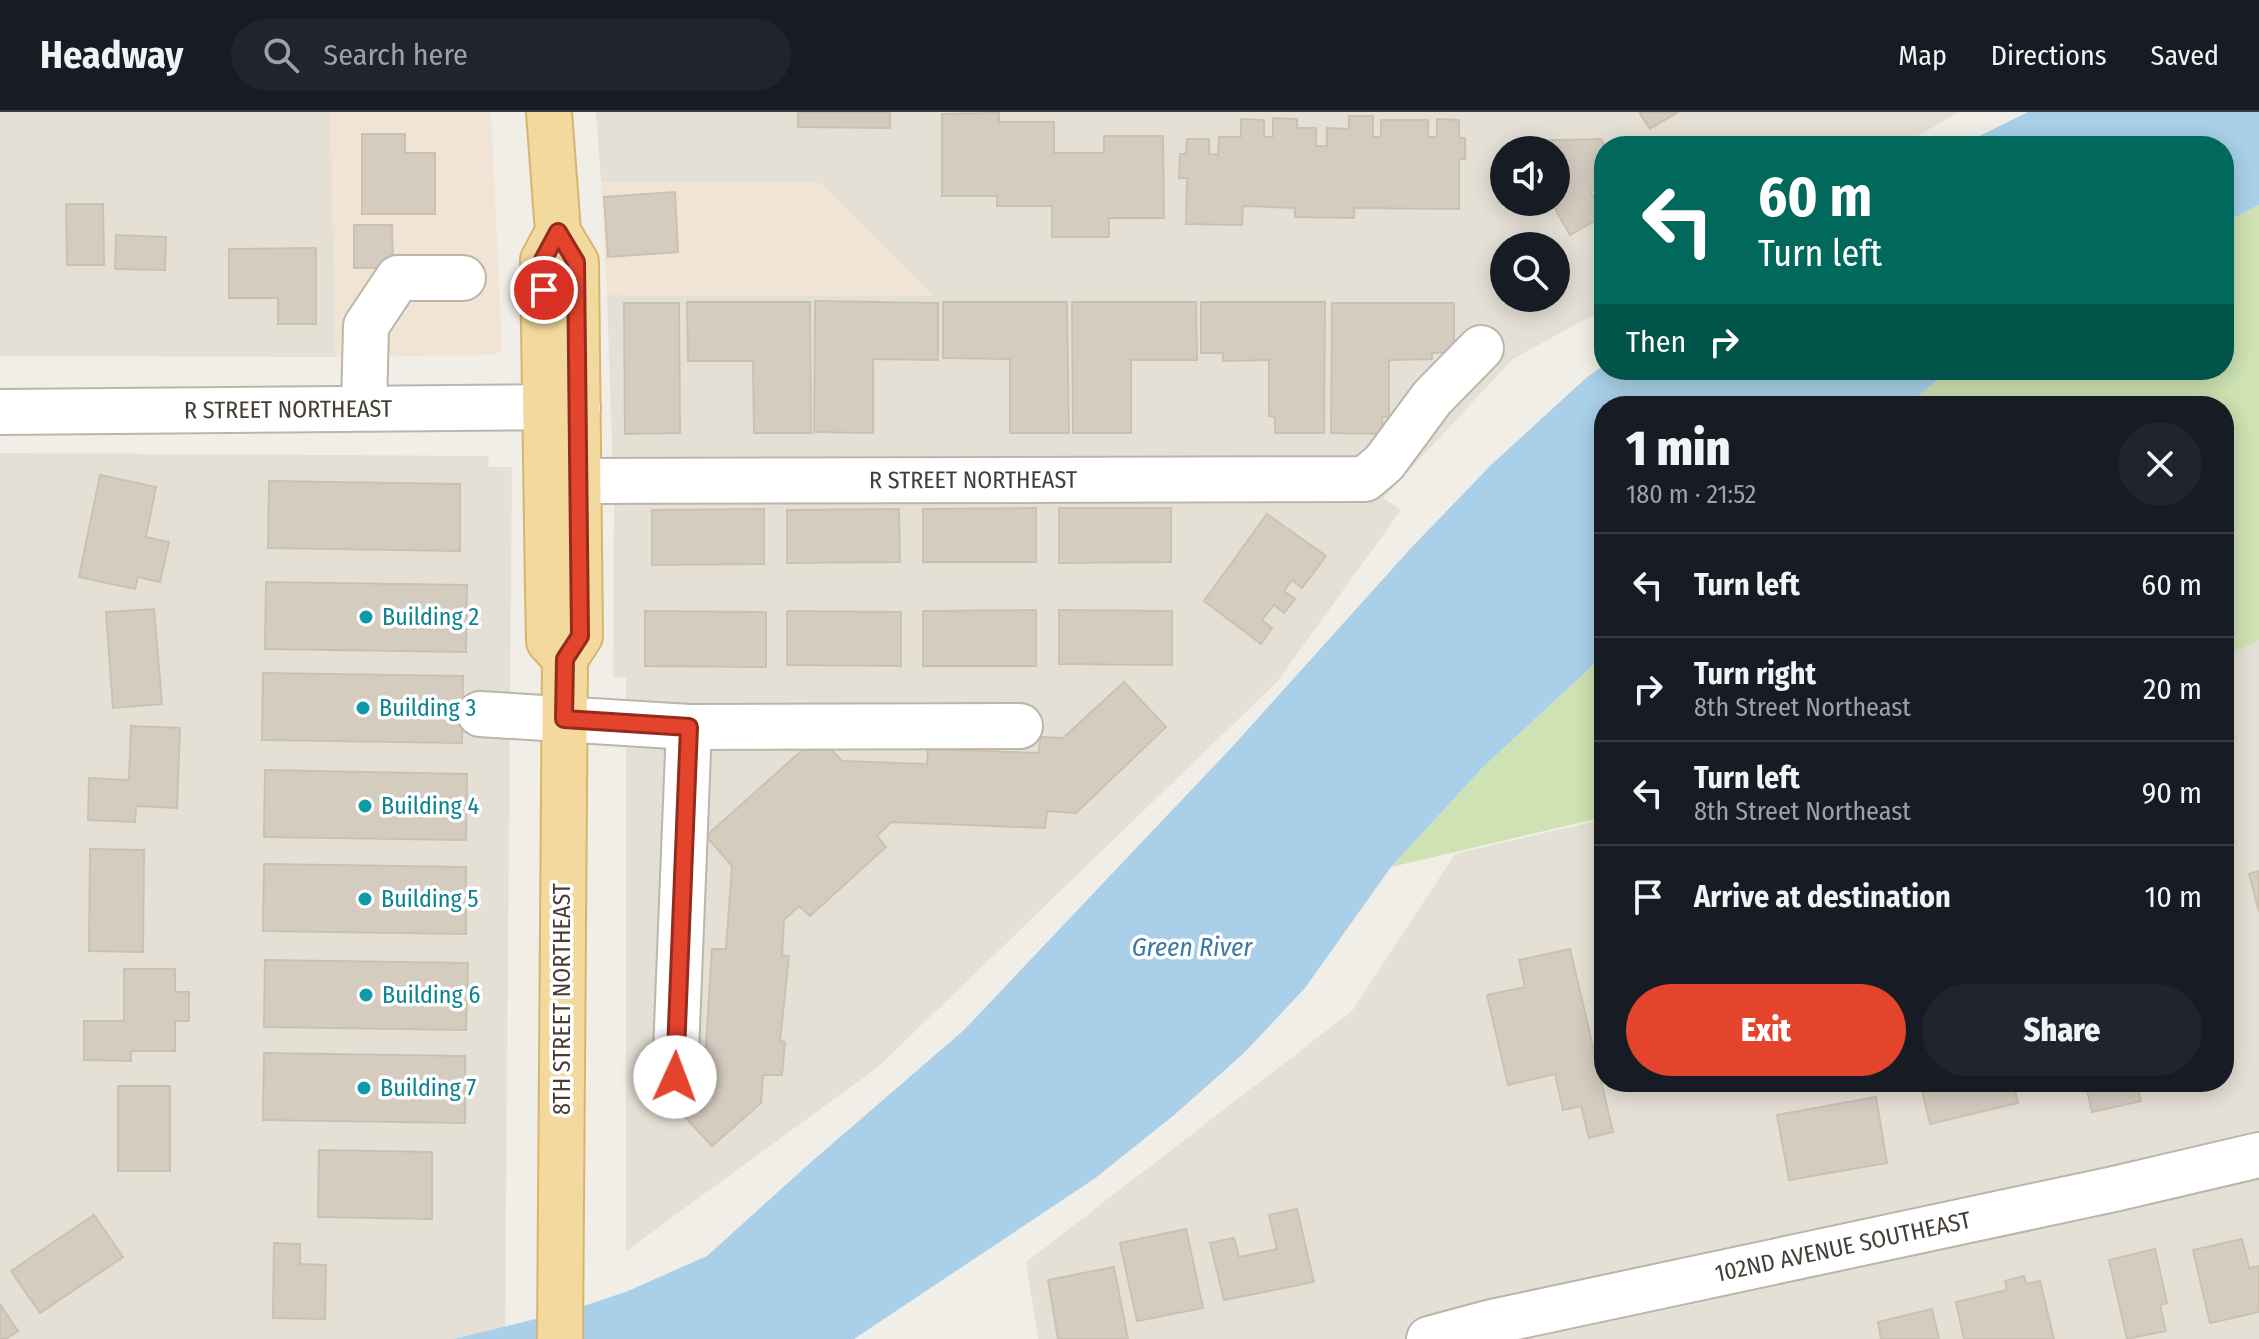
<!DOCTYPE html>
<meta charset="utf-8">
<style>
body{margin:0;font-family:"Fira Sans Condensed",sans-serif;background:#20242c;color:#f1f3f6;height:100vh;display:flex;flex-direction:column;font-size:30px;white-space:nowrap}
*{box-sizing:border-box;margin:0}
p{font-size:26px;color:#9ea1a6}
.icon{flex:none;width:44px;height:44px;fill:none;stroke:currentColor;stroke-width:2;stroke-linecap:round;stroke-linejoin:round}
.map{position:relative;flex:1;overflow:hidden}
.drawer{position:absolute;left:1594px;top:284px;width:640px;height:696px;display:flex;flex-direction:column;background:#171b24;border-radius:32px;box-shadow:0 4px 20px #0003}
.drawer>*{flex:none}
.guide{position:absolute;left:1594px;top:24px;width:640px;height:244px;border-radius:32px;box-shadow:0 4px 20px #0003;background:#00695c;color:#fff;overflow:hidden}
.buttons{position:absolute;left:1490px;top:24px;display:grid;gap:16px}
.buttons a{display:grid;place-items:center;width:80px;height:80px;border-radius:50%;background:#171b24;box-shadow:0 4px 20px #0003;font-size:40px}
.pin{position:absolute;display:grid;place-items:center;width:68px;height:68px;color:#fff;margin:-34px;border:4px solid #fff;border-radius:50%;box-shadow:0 2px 8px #0007}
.me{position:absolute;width:88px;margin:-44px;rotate:2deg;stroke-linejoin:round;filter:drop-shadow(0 0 6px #0008)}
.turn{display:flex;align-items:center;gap:28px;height:168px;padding:0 32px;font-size:36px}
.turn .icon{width:104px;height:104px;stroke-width:2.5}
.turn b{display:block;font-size:56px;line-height:68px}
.then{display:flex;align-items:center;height:76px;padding:0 32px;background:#0003;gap:16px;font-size:30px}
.round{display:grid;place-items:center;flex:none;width:84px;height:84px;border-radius:42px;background:#20242c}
.summary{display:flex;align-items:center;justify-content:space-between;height:136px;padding:0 32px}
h1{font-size:48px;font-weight:800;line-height:60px}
.action{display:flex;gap:16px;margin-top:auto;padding:16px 32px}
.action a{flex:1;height:92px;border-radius:48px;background:#e4432c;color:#fff;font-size:32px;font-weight:800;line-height:92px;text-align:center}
.action a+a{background:#20242c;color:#f1f3f6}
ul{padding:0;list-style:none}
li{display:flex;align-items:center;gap:24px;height:104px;padding:0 32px;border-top:2px solid #363941}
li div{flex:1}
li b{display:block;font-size:30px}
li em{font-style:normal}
header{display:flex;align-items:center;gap:48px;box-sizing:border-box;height:112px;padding:0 40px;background:#171b24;border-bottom:2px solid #363941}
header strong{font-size:38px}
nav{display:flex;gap:44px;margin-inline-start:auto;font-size:28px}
.search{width:560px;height:72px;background:#20242c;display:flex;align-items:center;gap:20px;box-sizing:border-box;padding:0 28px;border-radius:44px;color:#9ea1a6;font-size:30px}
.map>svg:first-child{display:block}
.residential{fill:#e5e0d5;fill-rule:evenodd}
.commercial{fill:#f1e4d4}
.green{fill:#cee2b3}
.water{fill:#a9d0e8}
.building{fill:#d5ccc0;stroke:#ccc1b1;stroke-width:2}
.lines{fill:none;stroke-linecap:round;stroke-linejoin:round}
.minor-casing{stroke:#bcb5aa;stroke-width:48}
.major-casing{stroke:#d7b56f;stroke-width:48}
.minor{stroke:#fff;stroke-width:44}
.major{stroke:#f4d99e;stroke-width:44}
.route-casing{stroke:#942c1d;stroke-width:20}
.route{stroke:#e4432c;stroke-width:14}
.culture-dot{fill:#0f9aa8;stroke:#fff;stroke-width:3}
.labels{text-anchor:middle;stroke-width:7;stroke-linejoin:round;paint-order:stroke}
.street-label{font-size:24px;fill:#443e37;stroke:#fff}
.culture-label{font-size:24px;fill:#0d838f;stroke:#fff;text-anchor:start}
.water-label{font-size:26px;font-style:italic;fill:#3b7aa4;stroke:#fff}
</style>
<header>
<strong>Headway</strong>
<div class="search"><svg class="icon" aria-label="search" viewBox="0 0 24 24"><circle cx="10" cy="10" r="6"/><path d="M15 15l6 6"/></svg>Search here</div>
<nav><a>Map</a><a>Directions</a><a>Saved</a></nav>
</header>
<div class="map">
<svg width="2259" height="1227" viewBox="0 0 2259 1227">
<rect width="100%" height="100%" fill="#f1eee7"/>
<g class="residential">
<path d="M0 0H331L335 245 0 244Z"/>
<path d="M596 0H1960L1899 34H1604V197L1513 247 1383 386 1401 398 1277 570 878 955 626 1139V566L613 565 614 393 607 183H931L818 70H601ZM1504 38H1556V90H1504ZM1504 134H1556V186H1504Z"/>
<path d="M0 341 488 344 489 355H512L505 1215 454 1227H0Z"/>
<path d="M2259 528V1227H1038L1026 1150 1352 899 1455 742 1604 707V970H2224V546Z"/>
</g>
<g class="commercial">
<path d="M331 0H491L502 236 499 240 492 243 335 245Z"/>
<path d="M601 70H818L932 184 607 183Z"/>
</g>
<g class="green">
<path d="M2259 93V528L2224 546V294H1906L1950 258H2224V111Z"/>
<path d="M1604 543V705L1391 755 1484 654Z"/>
</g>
<g class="water">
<path d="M2028 0H2259V93L2224 111V34H1959Z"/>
<path d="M1604 253V258H1950L1906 294H1604V543L1484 654 1391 755 1305 876 1243 942 1173 1004 1094 1067 854 1227H454L572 1198 628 1179 707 1144 810 1051 964 918 1232 635 1411 436 1492 352 1586 266Z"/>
</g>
<g class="building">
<path d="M798 0H890V16L798 15Z"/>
<path d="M1639 0H1678L1650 17Z"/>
<path d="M999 1V10H1054V41H1104V24H1163L1164 106H1109V125H1052V94H997V84H942V2Z"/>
<path d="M1349 4H1373V25H1381V8H1428V25H1437V7L1459 8V26H1465V47H1459V97L1354 96V106L1295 105V96L1243 94 1242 113 1186 112 1187 66H1179L1180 42H1186L1187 27H1209V42L1218 43 1219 25H1241V7L1264 8V25H1273V6L1297 7V16H1316V34H1327V16L1349 17Z"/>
<path d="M362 22H405V41H435V102H362Z"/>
<path d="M1601 27 1605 34 1604 72 1591 80 1603 104 1570 123 1551 90H1556V38H1520L1515 29Z"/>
<path d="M675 80 678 140 608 145 604 85Z"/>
<path d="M66 92H103L104 153H67Z"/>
<path d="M354 113H392L393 156H354Z"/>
<path d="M116 123 166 125 165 158 115 157Z"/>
<path d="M316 136V212H278V186H229V137Z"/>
<path d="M815 189 938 191V248L873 247V321L814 320Z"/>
<path d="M687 190H810L811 321H754L753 249H688Z"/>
<path d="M943 190H1067L1069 321H1010V247L943 246Z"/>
<path d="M1072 190H1196L1197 248H1131V321H1073Z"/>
<path d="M1201 190H1325L1324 321H1275V305L1269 304V248L1223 249V241H1201Z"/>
<path d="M624 191H679L680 321 625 322Z"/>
<path d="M1332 191H1454V240L1432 241V247L1389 248V305H1382L1383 322 1331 321Z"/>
<path d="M100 363 156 375 146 425 169 430 160 470 138 465 135 477 79 465Z"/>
<path d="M269 369 460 372V439L268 436Z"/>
<path d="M1036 396V450H923V397Z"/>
<path d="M1059 396H1171V450L1059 451Z"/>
<path d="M764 397V452L652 453V398Z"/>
<path d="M899 397 900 450 787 451V398Z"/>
<path d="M1267 402 1326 444 1302 476 1292 468 1284 479 1295 487 1284 501 1274 493 1262 508 1272 516 1261 532 1204 489Z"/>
<path d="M266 470 467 473 466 540 265 537Z"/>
<path d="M154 497 162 592 113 596 106 500Z"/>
<path d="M1036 498V554H923V499Z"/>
<path d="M1059 498 1172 499V553L1059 552Z"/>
<path d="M645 499 766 500V555L645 554Z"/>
<path d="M787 499 901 500V554L787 553Z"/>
<path d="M263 561 463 564 462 631 262 628Z"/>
<path d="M1124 570 1166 615 1076 701 1047 699 1045 716 891 710 877 724 886 735 810 804 799 794 784 808 782 843 789 844 780 929 785 930 782 963H763L761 991 712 1034 670 989 687 973 689 949H705L712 837H726L732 754 706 724 808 633 822 628 842 649 927 652 928 637 1039 641 1040 625 1063 626Z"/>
<path d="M131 614 180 616 177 696 136 694 135 710 88 708 89 666 129 668Z"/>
<path d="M265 658 467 662 466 728 264 725Z"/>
<path d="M90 737 144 738 143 840 89 839Z"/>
<path d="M264 752 466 755V822L263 819Z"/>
<path d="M2259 759V800L2249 762Z"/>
<path d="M1570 837 1613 1020 1589 1026 1581 994 1563 998 1555 962 1508 973 1487 883 1525 875 1519 848Z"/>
<path d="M265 848 468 851 466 918 264 915Z"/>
<path d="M124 857H175V880H189V909H175V939H131V949L84 948V909H124Z"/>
<path d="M264 941 465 944V1011L263 1008Z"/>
<path d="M1920 970H2013L2018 991 1930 1012Z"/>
<path d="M2085 970H2136L2141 989 2092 1000Z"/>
<rect x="118" y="974" width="52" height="85"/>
<path d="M1876 985 1887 1051 1789 1068 1777 1003Z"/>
<path d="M319 1038 432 1040V1107L318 1105Z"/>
<path d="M1297 1097 1314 1170 1224 1188 1210 1131 1234 1126 1239 1145 1277 1137 1269 1103Z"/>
<path d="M94 1103 123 1145 40 1201 11 1159Z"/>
<path d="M1186 1117 1203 1196 1137 1209 1120 1131Z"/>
<path d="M2242 1127 2249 1156 2259 1154V1200L2210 1211 2193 1138Z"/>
<path d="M274 1131 300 1132V1152L326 1153 325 1207 273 1206Z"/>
<path d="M2155 1137 2167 1191 2160 1193 2166 1219 2127 1227 2109 1148Z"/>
<path d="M1114 1155 1128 1227H1058L1048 1168Z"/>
<path d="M2024 1164 2026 1172 2040 1169 2054 1227H1964L1956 1190 2007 1178 2005 1169Z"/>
<path d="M0 1192 18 1219 6 1227H0Z"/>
<path d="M1932 1197 1939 1227H1881L1878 1210Z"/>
</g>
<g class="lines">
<defs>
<g id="minor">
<path d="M364 296 366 214 398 166H463"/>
<path id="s1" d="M0 300 578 295"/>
<path id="s2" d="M579 369 1365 367 1384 351 1432 286 1481 236"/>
<path d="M480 602 689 615 1020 614"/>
<path d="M675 965 689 615"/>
<path id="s3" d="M1429 1227 1492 1210 2114 1077 2259 1043"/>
</g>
<g id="major">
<path d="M549 0 558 120 576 150 580 524 565 547 560 1227"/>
<path d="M558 120 543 148 548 478 549 529 565 547"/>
</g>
</defs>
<use href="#minor" class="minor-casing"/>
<use href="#major" class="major-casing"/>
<use href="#minor" class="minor"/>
<use href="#major" class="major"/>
</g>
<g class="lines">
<defs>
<path id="route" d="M544 178 543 148 558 120 576 150 580 524 565 547 564 607 689 615 675 965"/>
</defs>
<use href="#route" class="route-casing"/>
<use href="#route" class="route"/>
</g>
<g class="culture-dot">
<circle cx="366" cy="505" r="8"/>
<circle cx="363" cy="596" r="8"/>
<circle cx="365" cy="694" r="8"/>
<circle cx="365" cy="787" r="8"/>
<circle cx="366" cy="883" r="8"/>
<circle cx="364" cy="976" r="8"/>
</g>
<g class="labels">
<g class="street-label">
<text dy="8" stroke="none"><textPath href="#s1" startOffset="288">R STREET NORTHEAST</textPath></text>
<text dy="8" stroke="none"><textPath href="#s2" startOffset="394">R STREET NORTHEAST</textPath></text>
<text transform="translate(562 887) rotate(-90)" y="8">8TH STREET NORTHEAST</text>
<text dy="8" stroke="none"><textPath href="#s3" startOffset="424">102ND AVENUE SOUTHEAST</textPath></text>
</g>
<g class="culture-label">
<text x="382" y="513">Building 2</text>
<text x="379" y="604">Building 3</text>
<text x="381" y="702">Building 4</text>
<text x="381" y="795">Building 5</text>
<text x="382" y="891">Building 6</text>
<text x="380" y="984">Building 7</text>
</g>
<g class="water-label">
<text x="1192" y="844">Green River</text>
</g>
</g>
</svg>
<div class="buttons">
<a><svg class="icon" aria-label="sound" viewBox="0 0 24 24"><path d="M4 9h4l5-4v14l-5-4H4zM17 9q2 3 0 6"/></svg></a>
<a><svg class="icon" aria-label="search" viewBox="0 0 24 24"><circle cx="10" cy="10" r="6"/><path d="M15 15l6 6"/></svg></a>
</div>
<div class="pin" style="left:544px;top:178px;background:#d93025"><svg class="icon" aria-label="arrive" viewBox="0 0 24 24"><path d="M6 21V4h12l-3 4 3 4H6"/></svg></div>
<svg class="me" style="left:675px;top:965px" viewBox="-20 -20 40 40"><circle r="19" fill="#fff"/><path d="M0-13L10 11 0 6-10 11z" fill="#e4432c"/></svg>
<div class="guide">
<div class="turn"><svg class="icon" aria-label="left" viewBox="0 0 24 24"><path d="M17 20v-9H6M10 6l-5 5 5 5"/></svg><div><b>60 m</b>Turn left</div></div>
<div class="then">Then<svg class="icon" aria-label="right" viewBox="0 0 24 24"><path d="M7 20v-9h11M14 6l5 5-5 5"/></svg></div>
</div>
<section class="drawer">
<div class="summary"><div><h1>1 min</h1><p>180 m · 21:52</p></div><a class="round"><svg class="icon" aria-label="close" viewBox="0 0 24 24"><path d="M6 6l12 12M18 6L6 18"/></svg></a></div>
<ul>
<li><svg class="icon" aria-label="left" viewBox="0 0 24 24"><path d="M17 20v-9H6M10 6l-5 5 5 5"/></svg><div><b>Turn left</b></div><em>60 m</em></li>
<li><svg class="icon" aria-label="right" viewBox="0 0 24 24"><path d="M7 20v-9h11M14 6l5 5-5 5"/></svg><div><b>Turn right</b><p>8th Street Northeast</p></div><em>20 m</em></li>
<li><svg class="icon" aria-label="left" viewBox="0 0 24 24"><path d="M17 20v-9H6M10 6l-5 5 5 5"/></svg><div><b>Turn left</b><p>8th Street Northeast</p></div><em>90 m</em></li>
<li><svg class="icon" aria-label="arrive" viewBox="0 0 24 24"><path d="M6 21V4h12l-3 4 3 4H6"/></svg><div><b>Arrive at destination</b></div><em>10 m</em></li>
</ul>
<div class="action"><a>Exit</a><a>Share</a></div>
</section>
</div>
